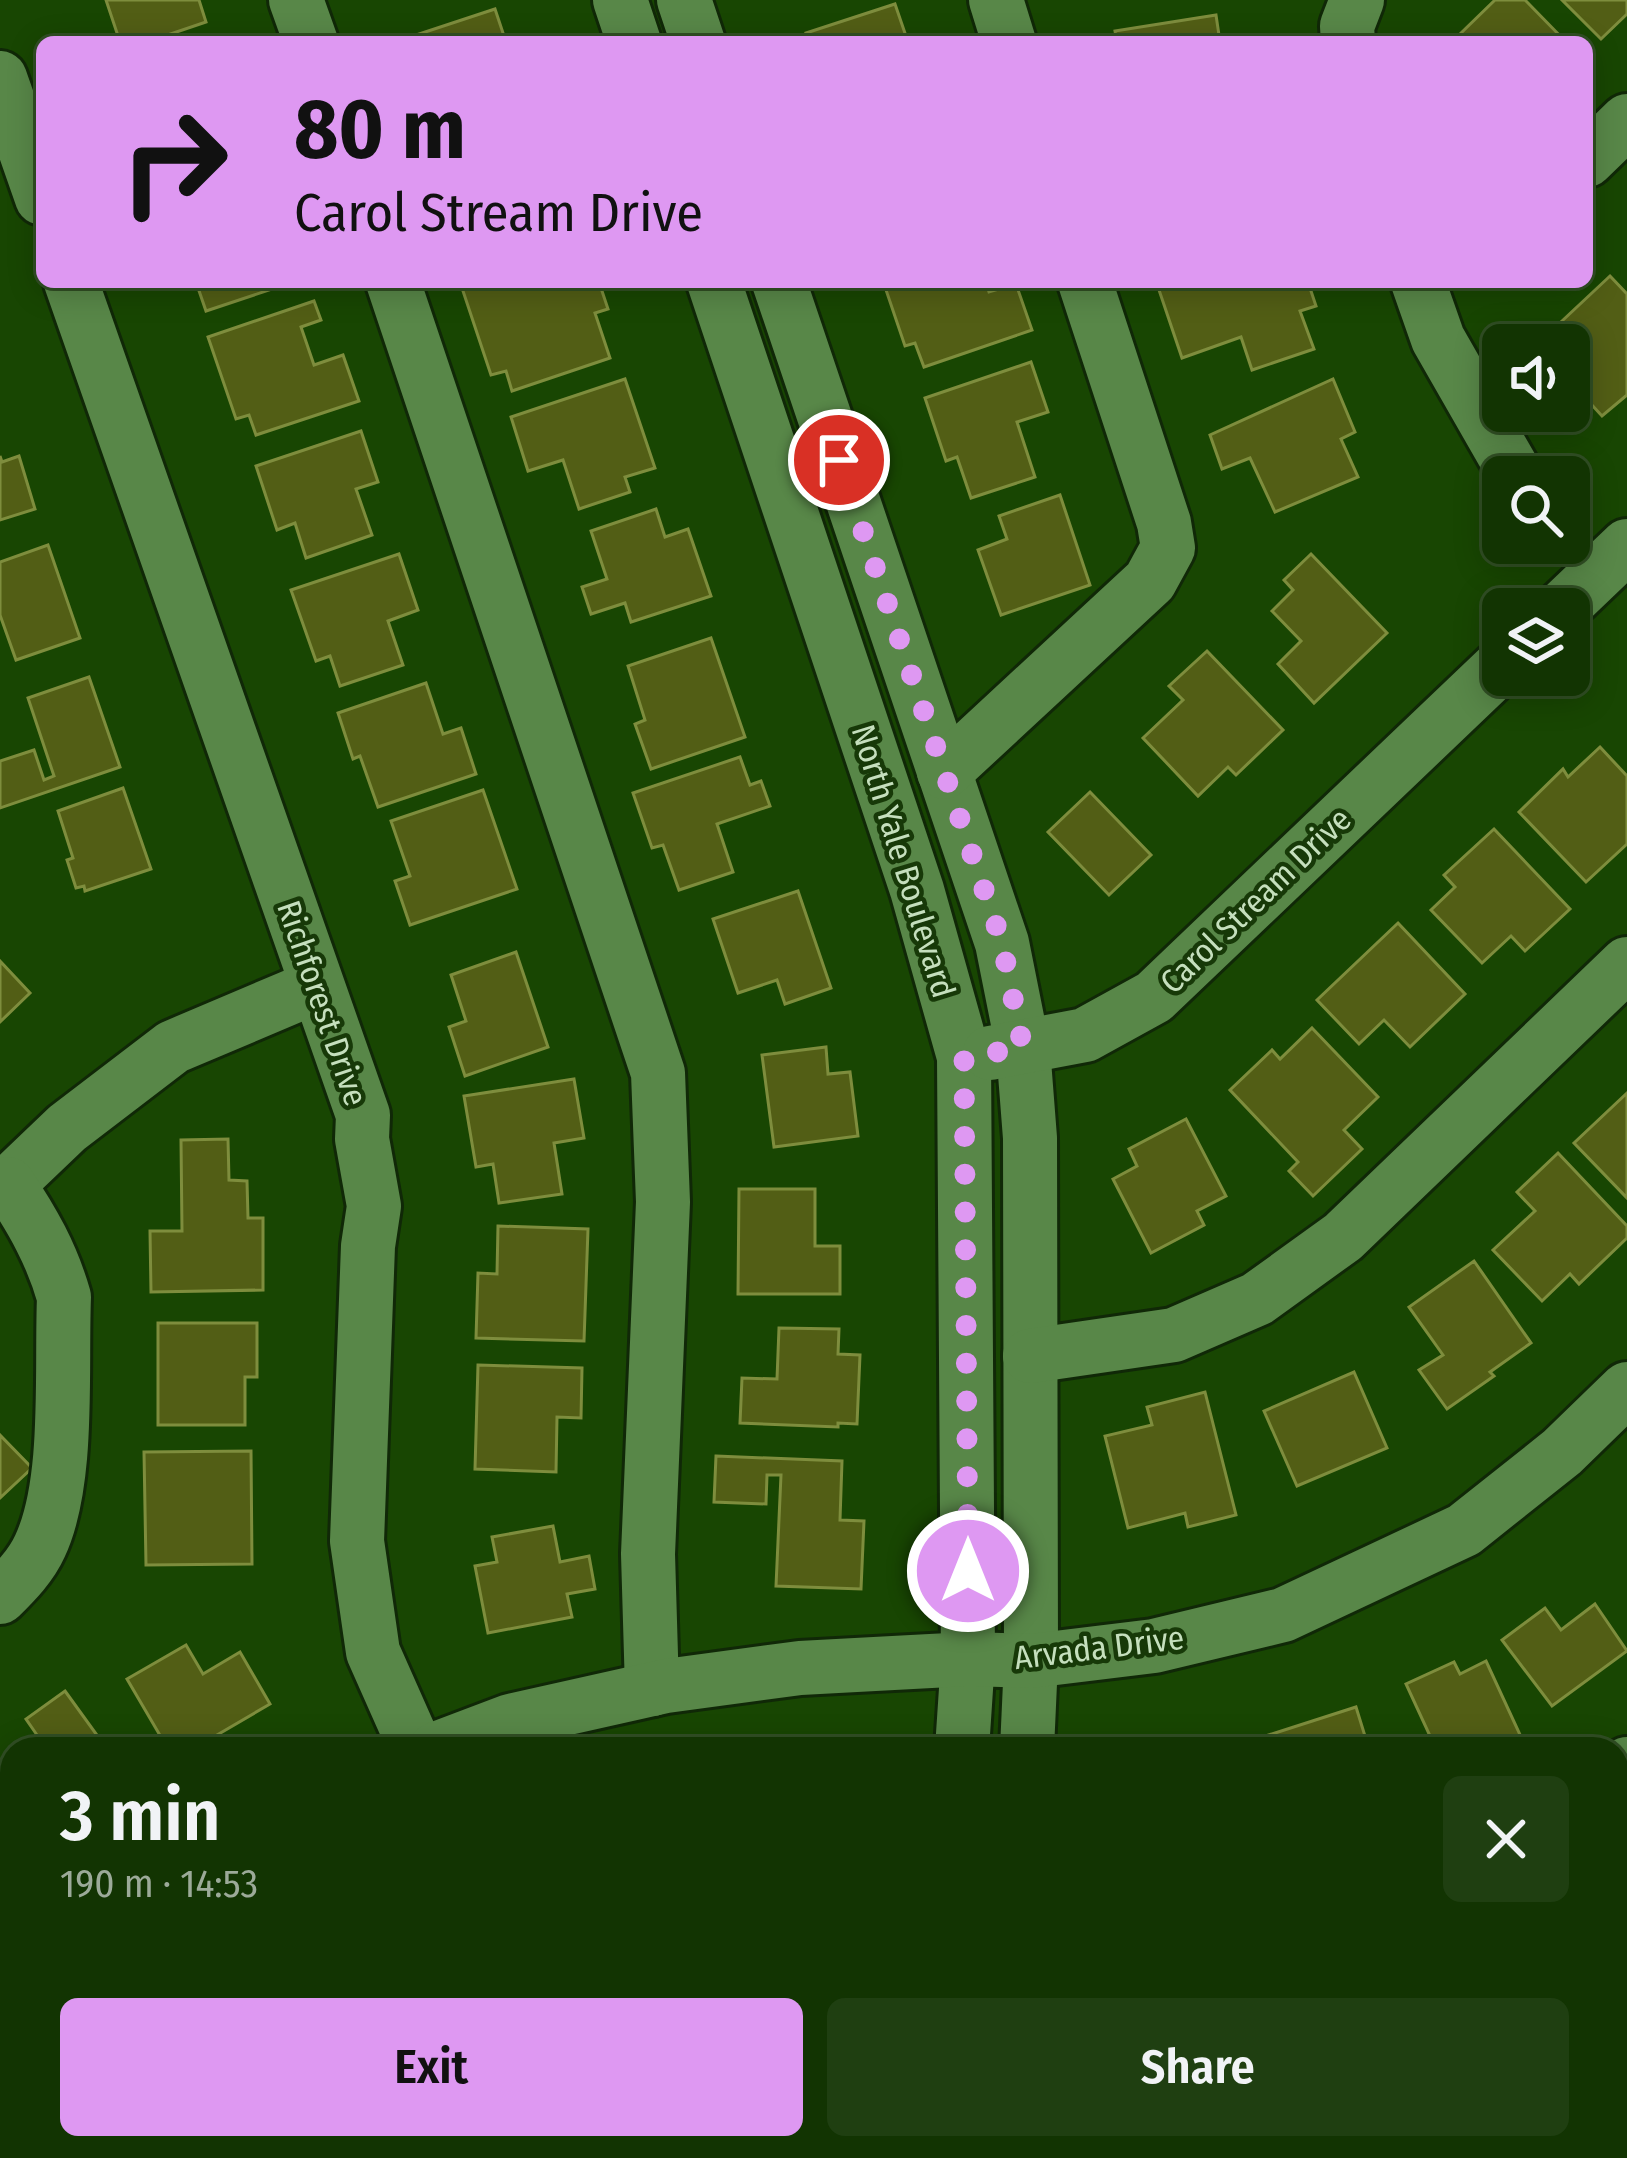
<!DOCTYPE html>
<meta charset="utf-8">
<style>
body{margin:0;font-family:"Fira Sans Condensed",sans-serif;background:#1f3f11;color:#f1f3f6;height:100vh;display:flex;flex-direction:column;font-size:45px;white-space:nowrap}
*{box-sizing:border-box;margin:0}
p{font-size:39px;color:#9caa99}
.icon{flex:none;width:66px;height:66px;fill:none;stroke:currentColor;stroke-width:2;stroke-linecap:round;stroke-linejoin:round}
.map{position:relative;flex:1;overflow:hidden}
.drawer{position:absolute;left:0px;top:1737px;width:1629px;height:423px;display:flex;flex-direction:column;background:#123402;border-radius:36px 36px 0 0;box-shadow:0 6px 30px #0003,0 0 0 3px #314f24}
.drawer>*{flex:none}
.guide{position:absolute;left:36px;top:36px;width:1557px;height:252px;border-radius:18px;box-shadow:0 6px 30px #0003,0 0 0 3px #314f24;background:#de98f2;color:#111;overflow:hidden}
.fabs{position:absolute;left:1482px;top:324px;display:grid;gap:24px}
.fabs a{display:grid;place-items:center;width:108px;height:108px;border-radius:18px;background:#123402;box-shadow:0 6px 30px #0003,0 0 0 3px #314f24;font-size:60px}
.pin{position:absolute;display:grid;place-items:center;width:102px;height:102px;color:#fff;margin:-51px;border:6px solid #fff;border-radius:50%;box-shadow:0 3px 12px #0007}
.me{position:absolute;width:132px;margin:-66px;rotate:0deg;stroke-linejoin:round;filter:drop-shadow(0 0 9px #0008)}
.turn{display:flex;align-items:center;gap:42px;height:252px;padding:0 60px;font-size:54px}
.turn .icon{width:156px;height:156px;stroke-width:2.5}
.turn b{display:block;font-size:84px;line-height:102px}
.round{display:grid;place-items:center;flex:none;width:126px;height:126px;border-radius:18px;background:#1f3f11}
.summary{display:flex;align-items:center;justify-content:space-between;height:204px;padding:0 60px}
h1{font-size:72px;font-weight:600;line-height:90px}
.action{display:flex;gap:24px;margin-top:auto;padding:24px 60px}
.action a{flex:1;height:138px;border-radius:18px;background:#de98f2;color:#111;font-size:48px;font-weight:600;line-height:138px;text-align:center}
.action a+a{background:#1f3f11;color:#f1f3f6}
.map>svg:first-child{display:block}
.building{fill:#525e15;stroke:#7e8d3d;stroke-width:3}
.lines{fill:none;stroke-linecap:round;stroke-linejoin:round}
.minor-casing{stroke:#102807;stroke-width:60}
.minor{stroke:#588748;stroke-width:54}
.route{stroke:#de98f2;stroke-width:21;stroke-dasharray:0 37.8}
.labels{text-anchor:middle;stroke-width:9;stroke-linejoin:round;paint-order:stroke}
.street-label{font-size:33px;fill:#c5dfbd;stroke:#173908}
</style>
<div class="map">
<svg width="1627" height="2158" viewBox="0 0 1627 2158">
<rect width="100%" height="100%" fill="#184602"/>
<g class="building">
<path d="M106 0H199L206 22 147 42H120Z"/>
<path d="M1495 0H1525L1566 42H1466L1459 35Z"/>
<path d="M1562 0H1627V14L1601 39Z"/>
<path d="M895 4 908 42H809L806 33Z"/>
<path d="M495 9 506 42H418L416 35Z"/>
<path d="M1216 15 1220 42H1117L1115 31Z"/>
<path d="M1610 276 1627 294V395L1602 416 1569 380V352L1580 341 1562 321Z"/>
<path d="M196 282H293L206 311Z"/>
<path d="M482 282H599L608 309 595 313 610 358 512 391 506 371 491 375 462 288Z"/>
<path d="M986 282 989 292 1016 284 1032 330 924 367 915 343 905 346 885 287 898 282Z"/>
<path d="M1174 282H1308L1316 306 1300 311 1314 349 1252 370 1241 337 1182 358 1158 287Z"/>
<path d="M314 301 321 320 301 327 314 365 343 355 359 401 256 435 249 415 236 419 208 337Z"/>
<path d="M1031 362 1048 412 1017 422 1035 477 971 498 957 457 946 461 925 398Z"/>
<path d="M625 379 655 468 625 477 630 492 579 509 563 460 528 471 511 417Z"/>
<path d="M1333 379 1355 432 1341 439 1358 477 1275 512 1250 458 1222 469 1210 435Z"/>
<path d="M361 431 378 482 356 489 372 535 306 558 295 523 277 530 256 466Z"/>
<path d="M0 456 2 462 19 456 35 509 0 520Z"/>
<path d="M1060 495 1090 585 1001 615 978 550 1007 539 999 516Z"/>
<path d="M656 509 665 537 688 529 711 596 631 622 625 603 591 614 582 587 607 579 591 531Z"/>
<path d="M48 545 80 638 16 660 0 615V562Z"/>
<path d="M399 554 418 610 388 621 403 665 340 686 330 656 316 661 291 590Z"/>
<path d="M1311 554 1387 633 1314 703 1278 664 1301 641 1272 611 1293 590 1284 580Z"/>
<path d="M711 638 745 737 651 769 635 724 645 720 628 666Z"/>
<path d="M1207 651 1283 730 1236 775 1228 767 1198 796 1143 738 1183 700 1169 686Z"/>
<path d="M89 677 120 767 0 808V761L34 750 44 780 54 776 28 698Z"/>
<path d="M426 683 443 734 461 728 476 774 378 807 360 756 353 759 338 713Z"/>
<path d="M1600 747 1627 776V844L1586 882 1519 812 1563 769 1568 777Z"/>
<path d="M740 757 750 785 761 781 770 806 717 824 733 872 679 890 663 845 652 848 633 793Z"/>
<path d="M123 788 151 869 85 891 84 886 76 888 67 860 73 858 58 811Z"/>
<path d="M483 790 517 889 410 925 395 881 410 876 391 821Z"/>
<path d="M1090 792 1151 855 1109 895 1048 832Z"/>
<path d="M1494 829 1570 909 1525 951 1511 936 1482 963 1431 910 1455 887 1444 875Z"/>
<path d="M798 891 831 988 785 1004 777 980 738 993 713 919Z"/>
<path d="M1398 923 1465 994 1410 1047 1384 1020 1359 1044 1317 1000Z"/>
<path d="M516 952 548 1047 465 1076 449 1027 466 1021 451 975Z"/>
<path d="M0 961 30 993 0 1022Z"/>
<path d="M1312 1028 1378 1097 1344 1130 1362 1149 1313 1196 1289 1171 1298 1162 1230 1090 1272 1050 1280 1059Z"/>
<path d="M826 1047 828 1074 850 1072 858 1136 774 1147 762 1055Z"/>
<path d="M574 1079 584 1138 554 1143 562 1194 499 1203 493 1164 476 1167 464 1096Z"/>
<path d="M1627 1093V1198L1574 1143Z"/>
<path d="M1186 1119 1226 1196 1197 1211 1204 1225 1151 1253 1113 1179 1137 1166 1129 1149Z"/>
<path d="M228 1139 229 1180 247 1181 248 1218H263V1290L151 1292 150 1231H182L181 1140Z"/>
<path d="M1558 1153 1627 1226V1238L1579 1284 1570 1274 1542 1301 1493 1250 1535 1211 1517 1192Z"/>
<path d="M739 1189H815V1246H840V1294H738Z"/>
<path d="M498 1226 588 1229 584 1341 476 1338 478 1273 497 1274Z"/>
<path d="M1474 1261 1531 1343 1490 1372 1494 1376 1447 1409 1419 1370 1443 1355 1409 1307Z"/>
<path d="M158 1323H257V1377H245V1425H158Z"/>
<path d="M779 1328 839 1329 838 1354 860 1355 857 1424 838 1423V1427L740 1423 742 1378 777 1379Z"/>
<path d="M478 1365 582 1368 581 1418 557 1417 556 1472 475 1469Z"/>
<path d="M1354 1372 1387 1448 1297 1486 1264 1411Z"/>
<path d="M1205 1392 1236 1515 1188 1527 1185 1513 1128 1528 1105 1436 1152 1425 1147 1407Z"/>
<path d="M0 1435 32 1468 0 1498Z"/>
<path d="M251 1451 252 1564 146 1565 144 1452Z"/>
<path d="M716 1456 842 1461 840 1520 864 1521 861 1589 776 1586 781 1475H767L766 1504 714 1502Z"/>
<path d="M553 1526 560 1562 589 1556 595 1589 567 1594 572 1617 488 1633 475 1566 497 1562 492 1537Z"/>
<path d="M1595 1604 1627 1651 1552 1706 1502 1640 1545 1608 1561 1630Z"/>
<path d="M186 1645 203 1674 240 1652 270 1704 193 1749H168L127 1679Z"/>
<path d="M1486 1661 1522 1739 1500 1749H1436L1406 1684 1454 1662 1460 1674Z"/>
<path d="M65 1691 107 1749H17L37 1735 26 1719Z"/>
<path d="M1356 1707 1369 1749H1252L1250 1741Z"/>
<path d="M0 1842 12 1858V1881L0 1891Z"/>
<path d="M1627 1858V1938L1617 1920V1864Z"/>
<path d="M72 2148H148L137 2158H81Z"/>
<path d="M152 2148H191L180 2158H162Z"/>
<path d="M540 2148H648L652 2158H541Z"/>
<path d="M709 2148H808L806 2158H717L708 2156Z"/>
</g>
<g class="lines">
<defs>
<g id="minor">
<path d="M296 0 311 42"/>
<path d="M620 0 634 42"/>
<path d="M684 0 698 42"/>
<path d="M996 0 1009 42"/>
<path d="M1348 42 1347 26 1357 0"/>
<path d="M0 78 42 198"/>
<path d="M1587 160 1627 121"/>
<path d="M71 282 363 1115 362 1139 374 1206 368 1246 357 1541 373 1652 416 1749"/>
<path d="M393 282 658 1073 663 1202 648 1554 652 1689"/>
<path d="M714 282 917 890 964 1057 968 1659 962 1749"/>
<path d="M779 282 1002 943 1023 1048 1030 1138 1031 1661 1027 1749"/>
<path d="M1418 282 1438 339 1517 477"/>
<path d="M1561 609 1627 546"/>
<path d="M944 772 1150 581 1168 548 1164 523 1085 282"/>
<path d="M990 1053 1085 1035 1154 997 1503 664"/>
<path d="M0 1192 67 1128 173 1047 317 986"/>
<path d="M1030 1356 1174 1335 1257 1299 1343 1237 1627 964"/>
<path d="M0 1597C15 1582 31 1566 40 1546 70 1482 61 1370 64 1297 52 1255 33 1221 8 1184"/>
<path d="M436 1749 510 1721 666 1686 800 1668 968 1659 1031 1661 1154 1646 1283 1615 1464 1530 1562 1452 1627 1389"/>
<path d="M1617 1770 1627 1764"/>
<path d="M0 2018 12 2006"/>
<path d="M1617 2124 1627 2119"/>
<path d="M284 2158 299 2148"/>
<path d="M928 2158 930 2148"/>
<path d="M1007 2158 1008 2148"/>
<path d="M1531 2158 1556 2148"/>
</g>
</defs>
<use href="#minor" class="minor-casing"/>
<use href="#minor" class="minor"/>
</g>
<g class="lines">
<path class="route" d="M839 460 1002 943 1023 1048 964 1057 968 1571"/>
</g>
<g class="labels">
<g class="street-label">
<text transform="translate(904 861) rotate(73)" y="12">North Yale Boulevard</text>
<text transform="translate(1255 900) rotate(-44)" y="12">Carol Stream Drive</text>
<text transform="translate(323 1003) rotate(71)" y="12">Richforest Drive</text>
<text transform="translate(1099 1647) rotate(-7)" y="12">Arvada Drive</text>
</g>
</g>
</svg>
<div class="fabs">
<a><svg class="icon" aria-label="sound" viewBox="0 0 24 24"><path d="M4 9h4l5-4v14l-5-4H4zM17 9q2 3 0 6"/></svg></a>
<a><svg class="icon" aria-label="search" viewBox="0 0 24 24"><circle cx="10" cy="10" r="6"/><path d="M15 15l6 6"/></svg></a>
<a><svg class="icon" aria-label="layers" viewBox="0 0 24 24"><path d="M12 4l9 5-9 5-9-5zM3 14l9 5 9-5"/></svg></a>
</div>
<div class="pin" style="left:839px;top:460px;background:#d93025"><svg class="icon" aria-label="arrive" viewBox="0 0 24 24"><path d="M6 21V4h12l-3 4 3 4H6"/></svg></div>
<svg class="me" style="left:968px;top:1571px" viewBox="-20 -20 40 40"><circle r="17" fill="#de98f2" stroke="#fff" stroke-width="3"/><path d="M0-11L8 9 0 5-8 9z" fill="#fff"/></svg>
<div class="guide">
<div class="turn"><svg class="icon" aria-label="right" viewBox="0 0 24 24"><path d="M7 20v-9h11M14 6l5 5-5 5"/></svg><div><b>80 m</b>Carol Stream Drive</div></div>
</div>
<section class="drawer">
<div class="summary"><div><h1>3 min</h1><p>190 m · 14:53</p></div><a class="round"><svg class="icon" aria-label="close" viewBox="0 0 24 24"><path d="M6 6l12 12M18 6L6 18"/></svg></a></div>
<div class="action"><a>Exit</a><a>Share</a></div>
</section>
</div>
